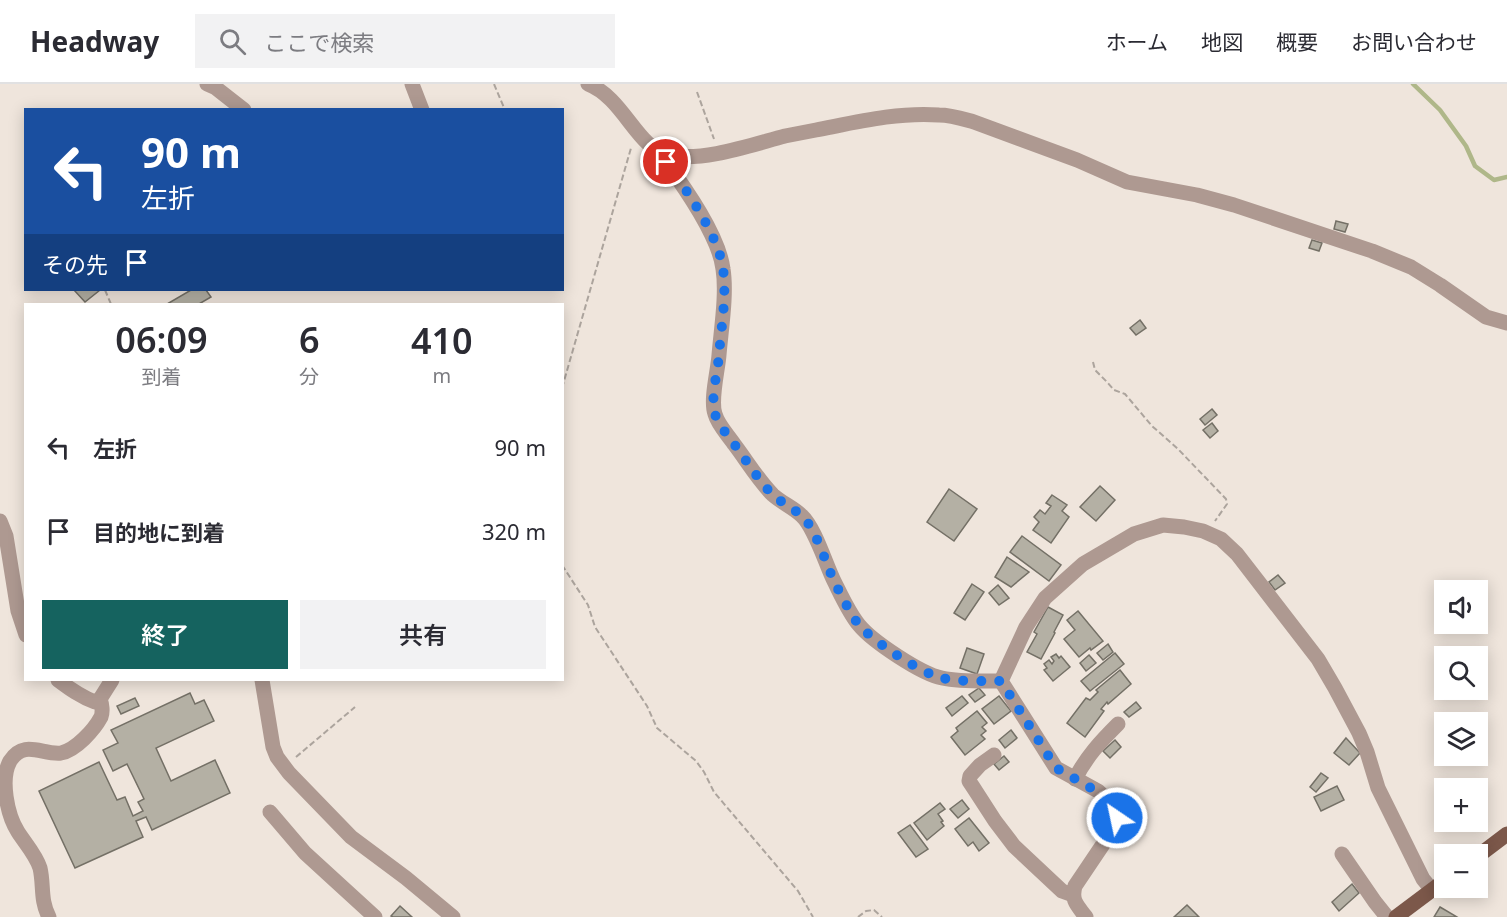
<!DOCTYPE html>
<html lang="ja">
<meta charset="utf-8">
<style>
body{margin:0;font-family:"Noto Sans","Noto Sans JP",sans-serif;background:#f2f2f3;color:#2b2b33;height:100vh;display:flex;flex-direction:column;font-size:22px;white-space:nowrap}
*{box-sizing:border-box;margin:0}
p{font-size:20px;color:#7c7c81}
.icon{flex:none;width:33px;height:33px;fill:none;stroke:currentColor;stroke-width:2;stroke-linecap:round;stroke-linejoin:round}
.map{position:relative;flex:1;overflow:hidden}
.drawer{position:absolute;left:24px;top:219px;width:540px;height:378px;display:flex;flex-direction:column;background:#fff;border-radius:0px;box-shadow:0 3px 15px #0003}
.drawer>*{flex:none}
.banner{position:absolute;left:24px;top:24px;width:540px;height:183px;border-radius:0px;box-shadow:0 3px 15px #0003;background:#1a4fa0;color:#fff;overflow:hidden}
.fabs{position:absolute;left:1434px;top:496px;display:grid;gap:12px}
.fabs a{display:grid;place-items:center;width:54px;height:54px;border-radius:0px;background:#fff;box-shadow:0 3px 15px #0003;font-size:30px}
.pin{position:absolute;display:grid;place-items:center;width:51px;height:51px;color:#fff;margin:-26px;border:3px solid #fff;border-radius:50%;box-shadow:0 2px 6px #0007}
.me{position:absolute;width:66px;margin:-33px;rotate:326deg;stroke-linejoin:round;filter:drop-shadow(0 0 4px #0008)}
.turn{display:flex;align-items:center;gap:21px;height:126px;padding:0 18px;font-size:27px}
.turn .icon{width:78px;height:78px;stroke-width:2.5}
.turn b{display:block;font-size:42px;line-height:51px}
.then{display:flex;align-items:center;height:57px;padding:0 18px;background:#0003;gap:12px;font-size:22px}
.eta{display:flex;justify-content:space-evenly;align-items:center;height:102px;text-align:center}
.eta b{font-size:36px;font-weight:600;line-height:42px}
.cta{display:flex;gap:12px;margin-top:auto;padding:12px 18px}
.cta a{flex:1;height:69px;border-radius:0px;background:#15635f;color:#fff;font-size:24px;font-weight:600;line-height:69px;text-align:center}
.cta a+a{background:#f2f2f3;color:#2b2b33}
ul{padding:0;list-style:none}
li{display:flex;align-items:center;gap:18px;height:84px;padding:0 18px}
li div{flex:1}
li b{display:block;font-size:22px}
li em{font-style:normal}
header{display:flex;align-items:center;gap:36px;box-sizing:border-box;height:84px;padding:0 30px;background:#fff;border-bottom:2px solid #e1e1e2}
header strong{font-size:28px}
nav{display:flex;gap:33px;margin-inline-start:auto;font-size:21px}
.search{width:420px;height:54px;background:#f2f2f3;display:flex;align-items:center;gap:15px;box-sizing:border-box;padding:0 21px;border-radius:0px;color:#7c7c81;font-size:22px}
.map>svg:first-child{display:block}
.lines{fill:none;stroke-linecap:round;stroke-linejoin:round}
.stream{stroke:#afb789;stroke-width:4.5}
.building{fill:#b4b0a4;stroke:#747066;stroke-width:1.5}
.path{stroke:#aca49d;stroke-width:2;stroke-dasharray:6 3;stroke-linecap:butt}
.minor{stroke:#ae9991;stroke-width:15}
.major{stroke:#7c584a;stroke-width:15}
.route{stroke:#1a73e8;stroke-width:10;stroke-dasharray:0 18}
</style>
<header>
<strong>Headway</strong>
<div class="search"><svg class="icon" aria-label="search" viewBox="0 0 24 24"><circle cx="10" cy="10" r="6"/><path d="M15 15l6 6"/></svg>ここで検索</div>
<nav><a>ホーム</a><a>地図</a><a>概要</a><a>お問い合わせ</a></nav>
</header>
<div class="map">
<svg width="1507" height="833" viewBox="0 0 1507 833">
<rect width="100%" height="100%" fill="#efe5dc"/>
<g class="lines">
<path class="stream" d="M1413 0 1440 26 1466 62 1475 82 1494 96 1507 93"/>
</g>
<g class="building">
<path d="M1336 137 1348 140 1345 148 1334 145Z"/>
<path d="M1312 156 1322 159 1319 167 1309 164Z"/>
<path d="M74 206H100L85 218Z"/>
<path d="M191 206H206L211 213 199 220H167Z"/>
<path d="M1140 236 1146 244 1136 251 1130 244Z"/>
<path d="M1212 325 1217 331 1205 341 1200 335Z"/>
<path d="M1212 339 1218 347 1210 354 1203 346Z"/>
<path d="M1100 402 1115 416 1096 437 1080 423Z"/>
<path d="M949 405 977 425 954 457 927 438Z"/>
<path d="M1052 411 1067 421 1062 427 1069 433 1051 459 1033 446 1039 438 1034 433 1040 426 1045 430 1051 422 1046 419Z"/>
<path d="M1022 452 1061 481 1049 497 1010 468Z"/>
<path d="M1007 473 1029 488 1011 503 995 493Z"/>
<path d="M1278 491 1285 499 1275 506 1269 498Z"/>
<path d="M972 500 984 508 965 536 954 529Z"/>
<path d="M998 501 1009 514 999 521 989 509Z"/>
<path d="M1048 523 1063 531 1054 548 1055 549 1041 575 1027 568 1037 550 1034 548Z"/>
<path d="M1078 527 1103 557 1091 566 1090 564 1079 573 1064 555 1075 546 1067 536Z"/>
<path d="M1108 560 1113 568 1103 576 1097 569Z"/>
<path d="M967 564 984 570 977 590 960 584Z"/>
<path d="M1115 569 1124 580 1090 607 1081 597Z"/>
<path d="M1056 570 1059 574 1061 572 1070 583 1053 597 1044 586 1047 584 1044 580 1049 576 1052 580 1054 577 1051 573Z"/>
<path d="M1089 571 1096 579 1086 587 1080 579Z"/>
<path d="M1120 586 1131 600 1108 620 1107 618 1101 625 1104 627 1085 653 1067 639 1086 614 1090 616 1098 608 1096 606Z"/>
<path d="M979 604 985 611 975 618 969 611Z"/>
<path d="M190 609 195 620 204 616 214 637 156 664 171 697 215 676 230 709 152 746 146 733 136 737 143 753 75 784 39 707 99 678 117 716 125 713 133 732 143 727 138 718 144 715 127 680 113 687 103 666 118 659 111 646Z"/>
<path d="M962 612 968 619 952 632 946 624Z"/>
<path d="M999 612 1011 627 994 640 982 625Z"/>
<path d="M135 614 139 622 121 630 117 622Z"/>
<path d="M1136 618 1141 624 1129 633 1124 628Z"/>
<path d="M977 627 987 639 982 643 986 647 981 651 985 655 965 671 951 653 958 647 956 644Z"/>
<path d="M1011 646 1017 654 1005 664 999 656Z"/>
<path d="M1346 654 1360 669 1349 681 1334 669Z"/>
<path d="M1115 656 1121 663 1110 674 1103 667Z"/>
<path d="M1004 672 1009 678 999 686 994 680Z"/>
<path d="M1321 689 1328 694 1316 708 1310 703Z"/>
<path d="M1337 702 1344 716 1321 727 1314 713Z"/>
<path d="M962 716 969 725 958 734 950 725Z"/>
<path d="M940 719 945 725 938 730 943 737 941 738 944 742 927 756 914 739Z"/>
<path d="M969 734 989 759 979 767 973 758 968 762 955 745Z"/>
<path d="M910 741 928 765 916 773 898 749Z"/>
<path d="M1352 800 1359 809 1339 827 1332 818Z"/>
<path d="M1187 821 1199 833H1174Z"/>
<path d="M400 822 412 833H393L391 832Z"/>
<path d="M1440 823 1457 833H1434Z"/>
</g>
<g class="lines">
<g class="path">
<path d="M494 0 505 26"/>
<path d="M697 8 714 55"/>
<path d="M105 206 111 220"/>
<path d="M1093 278 1095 286 1107 298 1114 306 1125 310 1152 342 1178 365 1226 415 1227 420 1215 437"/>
<path d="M562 304 631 64"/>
<path d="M562 481 588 521 595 543 647 622 657 644 696 677 704 688 714 708 798 807 813 833"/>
<path d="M296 673 355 623"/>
<path d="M858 833 866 827 874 826 882 833"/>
</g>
<g class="minor">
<path d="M207 0 216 4 244 26"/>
<path d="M412 0 422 26"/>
<path d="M588 0C624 14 637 65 669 71 703 78 751 61 785 52 795 50 806 48 816 46 857 38 897 28 939 31 951 31 963 35 974 38L1077 76 1127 98 1197 111 1234 121 1372 167 1411 183 1440 201 1486 233 1507 239"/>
<path d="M666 78C685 104 719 152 723 185 727 210 721 246 719 271 718 286 710 316 715 330 718 341 728 351 734 360 747 377 758 396 773 411 782 419 794 424 802 432 815 444 826 481 834 497 841 511 849 529 859 541 872 557 921 590 942 594 961 598 982 597 1001 597"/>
<path d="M0 437 6 452 18 527 26 551"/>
<path d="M58 596C70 605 81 613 95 618L100 615 112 596"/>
<path d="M262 596 273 663 277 673 289 689 351 753 406 794 453 833"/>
<path d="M994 671 980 681 970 692 969 697 973 703 995 737 1014 762 1062 807 1073 811"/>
<path d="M1075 695C1086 673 1101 657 1118 640"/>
<path d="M270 728 305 769 375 833"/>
<path d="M1342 770 1375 818 1387 833"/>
<path d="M49 833C40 816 44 801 40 784 36 771 25 759 18 748 7 731 0 695 10 677 24 655 42 671 61 669 76 666 94 646 101 633 103 628 102 620 100 615"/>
<path d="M1086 833C1077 821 1071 817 1075 802L1114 744 1117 734 1116 727 1111 719 1098 707 1056 684 1001 597 1026 543 1045 514 1083 480 1134 450 1163 441 1184 443 1203 447 1221 455 1237 470 1318 575 1335 604 1359 649 1367 668 1378 704 1423 795 1432 806"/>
</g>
<g class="major">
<path d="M1478 772 1507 750"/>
<path d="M1396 833 1444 797"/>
</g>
</g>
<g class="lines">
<path class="route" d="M666 78C685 104 719 152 723 185 727 211 721 245 719 271 718 286 710 316 715 330 718 341 728 351 734 360 747 377 758 396 773 411 782 419 793 424 802 432 816 445 826 480 834 497 841 511 848 525 856 537 867 554 922 590 942 594 961 598 982 597 1001 597L1056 684 1098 708 1111 719 1116 727 1117 734"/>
</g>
</svg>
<div class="fabs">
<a><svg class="icon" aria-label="sound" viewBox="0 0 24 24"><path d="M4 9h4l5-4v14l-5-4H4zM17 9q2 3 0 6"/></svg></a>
<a><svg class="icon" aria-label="search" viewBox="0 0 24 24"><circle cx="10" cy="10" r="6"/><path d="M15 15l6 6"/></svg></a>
<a><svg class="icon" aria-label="layers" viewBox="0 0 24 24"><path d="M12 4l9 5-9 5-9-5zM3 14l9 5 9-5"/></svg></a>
<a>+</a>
<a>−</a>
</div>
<div class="pin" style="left:666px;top:78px;background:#d93025"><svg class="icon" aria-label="arrive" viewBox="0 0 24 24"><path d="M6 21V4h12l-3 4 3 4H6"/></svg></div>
<svg class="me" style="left:1117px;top:734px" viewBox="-20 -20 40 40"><circle r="17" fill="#1a73e8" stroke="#fff" stroke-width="3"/><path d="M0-11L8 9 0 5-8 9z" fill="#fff"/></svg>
<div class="banner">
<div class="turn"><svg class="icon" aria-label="left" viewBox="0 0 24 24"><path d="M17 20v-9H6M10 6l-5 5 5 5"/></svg><div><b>90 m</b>左折</div></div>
<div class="then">その先<svg class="icon" aria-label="arrive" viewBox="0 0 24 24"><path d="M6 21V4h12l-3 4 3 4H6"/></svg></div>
</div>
<section class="drawer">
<div class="eta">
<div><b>06:09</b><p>到着</p></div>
<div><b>6</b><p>分</p></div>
<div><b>410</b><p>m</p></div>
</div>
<ul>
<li><svg class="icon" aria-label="left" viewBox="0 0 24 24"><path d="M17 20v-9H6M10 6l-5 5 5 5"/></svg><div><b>左折</b></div><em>90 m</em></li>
<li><svg class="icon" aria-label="arrive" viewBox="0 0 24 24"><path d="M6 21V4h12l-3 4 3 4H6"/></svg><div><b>目的地に到着</b></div><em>320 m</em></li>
</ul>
<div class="cta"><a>終了</a><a>共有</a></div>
</section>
</div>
